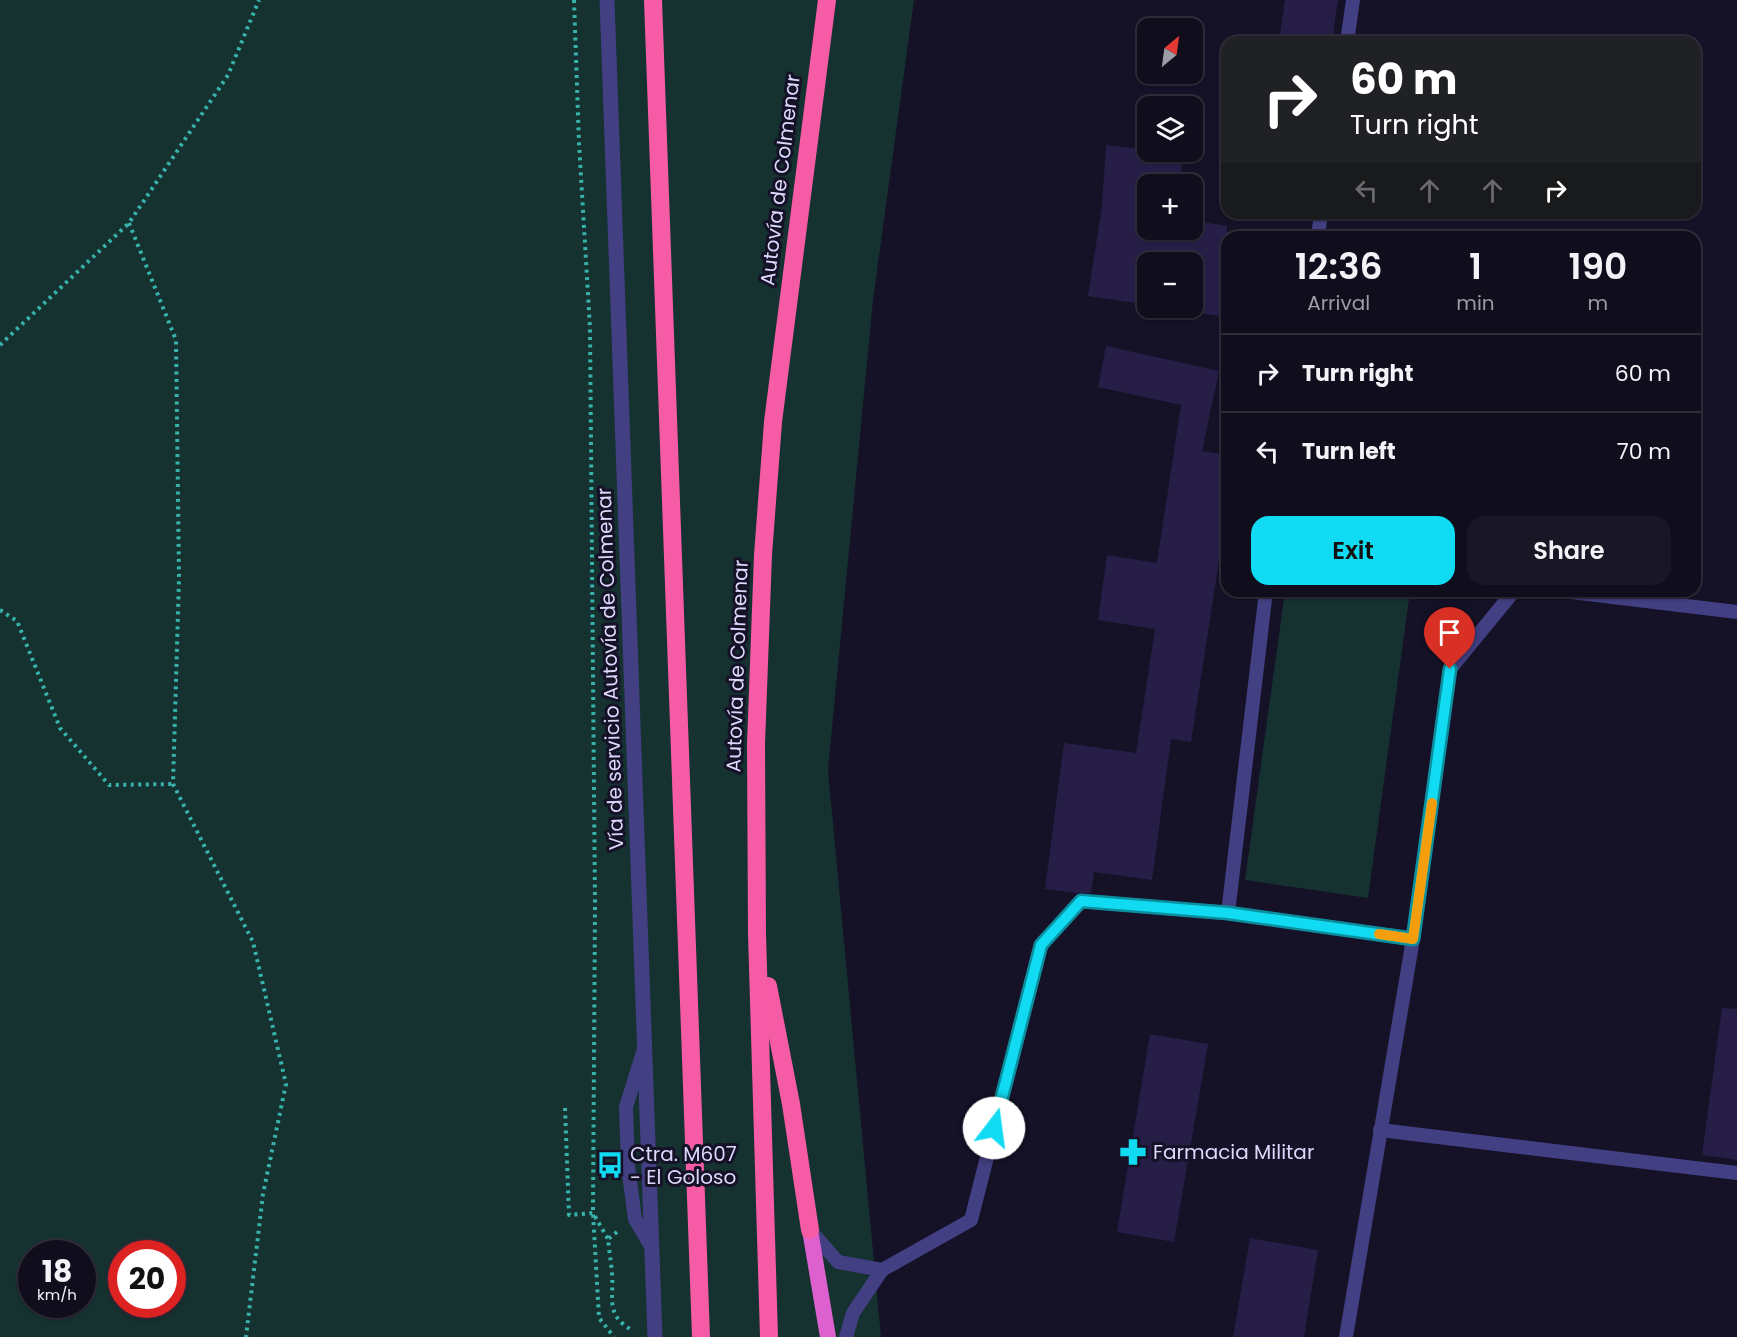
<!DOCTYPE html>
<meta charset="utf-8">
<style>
body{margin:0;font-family:Poppins,sans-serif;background:#191626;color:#f1f3f6;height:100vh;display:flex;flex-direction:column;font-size:22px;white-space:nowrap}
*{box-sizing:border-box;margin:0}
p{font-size:20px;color:#9c9ca4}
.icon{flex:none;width:33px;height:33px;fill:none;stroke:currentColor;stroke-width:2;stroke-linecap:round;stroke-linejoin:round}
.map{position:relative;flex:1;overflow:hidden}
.drawer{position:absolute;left:1221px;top:231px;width:480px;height:366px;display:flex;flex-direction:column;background:#100d1d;border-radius:18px;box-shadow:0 2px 4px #0004,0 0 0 2px #302d3b}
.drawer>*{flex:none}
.banner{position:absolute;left:1221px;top:36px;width:480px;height:183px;border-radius:18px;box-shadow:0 2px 4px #0004,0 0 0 2px #302d3b;background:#202124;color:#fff;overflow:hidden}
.needle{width:39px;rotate:29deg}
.controls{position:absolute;left:1137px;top:18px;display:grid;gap:12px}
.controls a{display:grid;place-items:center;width:66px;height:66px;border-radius:12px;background:#100d1d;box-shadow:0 2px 4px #0004,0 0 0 2px #302d3b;font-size:30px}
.speed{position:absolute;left:18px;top:1240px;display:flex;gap:12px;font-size:30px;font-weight:700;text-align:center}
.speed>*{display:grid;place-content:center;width:78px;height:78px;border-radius:50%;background:#100d1d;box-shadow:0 2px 4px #0004,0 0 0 2px #302d3b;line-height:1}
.speed small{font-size:15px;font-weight:400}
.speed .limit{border:9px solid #d22;background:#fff;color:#111}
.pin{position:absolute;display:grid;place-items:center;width:51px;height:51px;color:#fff;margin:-62px -26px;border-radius:50% 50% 50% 0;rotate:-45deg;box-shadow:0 0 6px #0007}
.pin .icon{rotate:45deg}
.me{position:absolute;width:66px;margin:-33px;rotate:15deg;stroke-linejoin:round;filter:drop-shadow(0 0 4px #0008)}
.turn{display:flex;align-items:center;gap:21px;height:126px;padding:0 30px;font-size:27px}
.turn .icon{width:78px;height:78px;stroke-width:2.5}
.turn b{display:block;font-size:42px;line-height:51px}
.lanes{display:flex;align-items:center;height:57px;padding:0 30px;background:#0003;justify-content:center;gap:30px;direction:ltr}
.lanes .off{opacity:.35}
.eta{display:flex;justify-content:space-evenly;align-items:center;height:102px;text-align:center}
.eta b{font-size:36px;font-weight:600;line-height:42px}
.primary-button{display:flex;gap:12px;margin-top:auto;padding:12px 30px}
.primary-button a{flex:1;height:69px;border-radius:18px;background:#11dbf2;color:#111;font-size:24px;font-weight:600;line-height:69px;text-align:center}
.primary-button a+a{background:#191626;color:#f1f3f6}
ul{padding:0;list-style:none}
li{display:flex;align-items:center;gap:18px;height:78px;padding:0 30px;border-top:2px solid #302d3b}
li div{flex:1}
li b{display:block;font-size:22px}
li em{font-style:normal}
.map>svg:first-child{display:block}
.green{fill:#153130;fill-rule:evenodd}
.building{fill:#271e47}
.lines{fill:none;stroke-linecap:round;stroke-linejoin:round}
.path{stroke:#37b3ac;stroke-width:4;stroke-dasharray:3 4.5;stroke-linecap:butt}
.service{stroke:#423f83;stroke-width:14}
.minor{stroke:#423f83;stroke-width:15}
.trunk{stroke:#dc61ce;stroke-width:16}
.motorway{stroke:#f65ba5;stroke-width:18}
.route-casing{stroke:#0b8e9d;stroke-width:15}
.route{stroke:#11dbf2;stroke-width:10}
.slow{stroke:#f59e0b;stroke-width:10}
.labels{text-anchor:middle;stroke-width:6;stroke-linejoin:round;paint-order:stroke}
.street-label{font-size:20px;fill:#ddd9fd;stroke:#151127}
.poi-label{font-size:20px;fill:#ddd9fd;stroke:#151127;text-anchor:start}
</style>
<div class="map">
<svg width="1737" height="1337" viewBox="0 0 1737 1337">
<rect width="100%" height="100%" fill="#151127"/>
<g class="green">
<path d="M0 0H914L873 300 828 770 881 1337H0ZM32 1254H82V1305H32ZM122 1254H172V1305H122Z"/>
<path d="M1285 591H1352L1409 599 1368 898 1245 880Z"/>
</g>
<g class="building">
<path d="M1285 0H1338L1332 42H1279Z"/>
<path d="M1106 145 1183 154 1180 184H1148V230H1192V220L1227 226V317L1192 312V262H1148V305L1088 296 1102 206Z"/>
<path d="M1106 346 1219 371 1202 451 1227 455V509L1191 742 1171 739 1152 880 1094 872 1091 893H1077L1045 889 1064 743 1136 753 1155 629 1098 620 1107 555 1157 563 1181 405 1098 387Z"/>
<path d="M1722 1008 1737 1009V1160L1702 1155Z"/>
<path d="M1150 1034 1208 1044 1174 1242 1117 1232Z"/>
<path d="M1250 1238 1318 1250 1304 1337H1233Z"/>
</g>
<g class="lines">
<g class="path">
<path d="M574 0 579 143 590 328 595 905 593 1213 599 1318 614 1337"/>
<path d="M129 223 176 340 179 578 173 784 253 942 286 1084 263 1194 246 1337"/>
<path d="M0 345 129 223 228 75 259 0"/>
<path d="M0 610 17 621 60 728 109 785 173 784"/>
<path d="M565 1108 569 1215 593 1213 608 1239"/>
<path d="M617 1232 608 1239C609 1250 611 1261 612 1273 614 1299 605 1315 632 1330"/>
</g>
<g class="service">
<path d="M1347 42 1353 0"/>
<path d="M1318 237 1321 213"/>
<path d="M1563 591 1737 612"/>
<path d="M1228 913 1266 591"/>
<path d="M643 1052 626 1107 628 1166 635 1219 652 1248"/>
<path d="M1380 1130 1737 1173"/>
<path d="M810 1230 838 1262 882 1270"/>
<path d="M846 1337 853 1313 882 1270 971 1220 1041 945 1081 901 1228 913 1413 939"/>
<path d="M1346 1337 1413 939 1450 669 1514 591"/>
</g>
<path class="minor" d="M607 0 655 1337"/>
<path class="trunk" d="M810 1230 828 1337"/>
<g class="motorway">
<path d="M653 0 701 1337"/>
<path d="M768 986 791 1104 810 1230"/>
<path d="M769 1337 757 934 756 744 763 555 773 422 827 0"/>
</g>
</g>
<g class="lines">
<defs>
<path id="route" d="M994 1128 1041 945 1081 901 1228 913 1413 939 1450 669"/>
</defs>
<use href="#route" class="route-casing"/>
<use href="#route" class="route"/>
<path class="slow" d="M1379 934 1413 939 1432 803"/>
</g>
<defs>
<symbol id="pharmacy-bare" viewBox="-9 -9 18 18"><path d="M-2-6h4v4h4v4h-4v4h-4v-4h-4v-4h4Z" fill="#11dbf2" stroke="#151127" stroke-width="2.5" paint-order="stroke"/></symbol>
<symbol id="bus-bare" viewBox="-9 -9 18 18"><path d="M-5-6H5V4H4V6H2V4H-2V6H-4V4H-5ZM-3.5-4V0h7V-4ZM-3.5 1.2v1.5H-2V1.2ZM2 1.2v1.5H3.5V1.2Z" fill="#11dbf2" stroke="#151127" stroke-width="2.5" paint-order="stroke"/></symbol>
</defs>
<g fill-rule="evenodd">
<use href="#pharmacy-bare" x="1114" y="1133" width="38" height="38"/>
<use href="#bus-bare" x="591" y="1146" width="38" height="38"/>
</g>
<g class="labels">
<g class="street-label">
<text transform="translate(780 180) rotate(-83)" y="7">Autovía de Colmenar</text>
<text transform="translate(737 666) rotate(-88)" y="7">Autovía de Colmenar</text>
<text transform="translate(610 669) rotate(-92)" y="7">Vía de servicio Autovía de Colmenar</text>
</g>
<g class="poi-label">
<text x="1153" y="1159">Farmacia Militar</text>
<text x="630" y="1161">Ctra. M607<tspan x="630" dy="23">- El Goloso</tspan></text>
</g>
</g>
</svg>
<div class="controls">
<a><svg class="needle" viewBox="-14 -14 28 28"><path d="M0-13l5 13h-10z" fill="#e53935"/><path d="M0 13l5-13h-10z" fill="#9c9ca4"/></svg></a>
<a><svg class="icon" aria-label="layers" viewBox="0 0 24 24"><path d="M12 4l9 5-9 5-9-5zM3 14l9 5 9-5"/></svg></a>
<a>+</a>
<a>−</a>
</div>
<div class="speed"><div>18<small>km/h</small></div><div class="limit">20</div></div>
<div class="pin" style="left:1450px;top:669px;background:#d93025"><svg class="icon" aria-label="arrive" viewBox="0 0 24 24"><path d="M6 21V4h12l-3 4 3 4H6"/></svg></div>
<svg class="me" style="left:994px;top:1128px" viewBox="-20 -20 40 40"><circle r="19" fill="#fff"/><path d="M0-13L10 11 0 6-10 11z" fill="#11dbf2"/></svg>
<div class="banner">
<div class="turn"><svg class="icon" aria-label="right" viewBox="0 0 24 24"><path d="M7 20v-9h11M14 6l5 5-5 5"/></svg><div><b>60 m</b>Turn right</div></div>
<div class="lanes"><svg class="icon off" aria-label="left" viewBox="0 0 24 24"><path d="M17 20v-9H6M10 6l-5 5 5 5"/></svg><svg class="icon off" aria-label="ahead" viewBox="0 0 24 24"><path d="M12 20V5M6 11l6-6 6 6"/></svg><svg class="icon off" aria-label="ahead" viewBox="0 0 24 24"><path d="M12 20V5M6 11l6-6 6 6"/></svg><svg class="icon" aria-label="right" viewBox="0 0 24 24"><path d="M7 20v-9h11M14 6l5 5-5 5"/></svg></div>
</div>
<section class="drawer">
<div class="eta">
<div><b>12:36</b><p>Arrival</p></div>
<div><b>1</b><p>min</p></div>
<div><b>190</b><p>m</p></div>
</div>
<ul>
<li><svg class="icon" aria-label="right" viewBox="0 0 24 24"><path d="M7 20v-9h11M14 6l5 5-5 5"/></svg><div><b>Turn right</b></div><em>60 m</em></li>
<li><svg class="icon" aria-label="left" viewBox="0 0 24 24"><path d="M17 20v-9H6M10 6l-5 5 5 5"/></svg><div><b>Turn left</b></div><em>70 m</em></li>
</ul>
<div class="primary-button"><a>Exit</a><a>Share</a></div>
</section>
</div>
